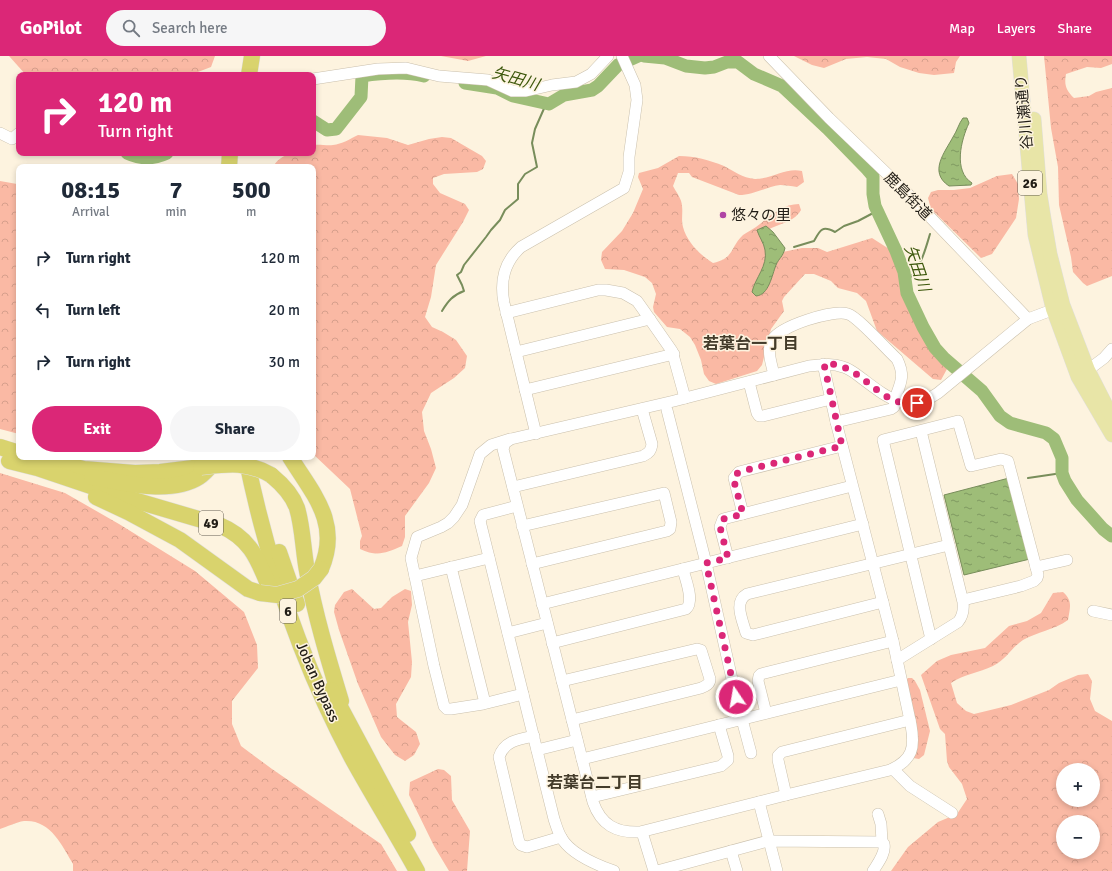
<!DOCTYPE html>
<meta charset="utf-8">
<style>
body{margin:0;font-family:Signika,"Noto Sans JP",sans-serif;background:#f6f6f7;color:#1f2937;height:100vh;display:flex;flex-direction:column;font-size:15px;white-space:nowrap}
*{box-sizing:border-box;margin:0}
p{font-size:13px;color:#747a83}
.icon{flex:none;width:22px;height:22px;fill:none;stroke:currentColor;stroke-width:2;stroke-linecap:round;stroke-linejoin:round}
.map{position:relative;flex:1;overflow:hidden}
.side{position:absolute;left:16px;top:108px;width:300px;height:296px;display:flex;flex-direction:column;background:#fff;border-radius:8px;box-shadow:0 2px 6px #0003}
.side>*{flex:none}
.hud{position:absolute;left:16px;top:16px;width:300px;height:84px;border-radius:8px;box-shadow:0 2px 6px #0003;background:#db2777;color:#fff;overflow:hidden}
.buttons{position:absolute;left:1056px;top:707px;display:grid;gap:8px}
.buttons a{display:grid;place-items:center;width:44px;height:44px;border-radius:50%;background:#fff;box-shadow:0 2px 6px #0003;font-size:20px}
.pin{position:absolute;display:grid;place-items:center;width:34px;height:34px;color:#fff;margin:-17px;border:2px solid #fff;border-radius:50%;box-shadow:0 1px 4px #0007}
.me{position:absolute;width:44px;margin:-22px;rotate:348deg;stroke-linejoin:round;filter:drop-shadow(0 0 3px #0008)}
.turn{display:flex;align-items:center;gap:14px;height:84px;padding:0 16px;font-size:18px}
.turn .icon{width:52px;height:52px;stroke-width:2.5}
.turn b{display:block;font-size:28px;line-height:34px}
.eta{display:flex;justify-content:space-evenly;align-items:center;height:68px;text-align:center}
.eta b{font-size:24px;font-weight:700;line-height:28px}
.action{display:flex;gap:8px;margin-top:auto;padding:8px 16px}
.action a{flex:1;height:46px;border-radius:24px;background:#db2777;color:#fff;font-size:16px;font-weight:700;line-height:46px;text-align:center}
.action a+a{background:#f6f6f7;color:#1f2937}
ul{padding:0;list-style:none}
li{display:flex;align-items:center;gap:12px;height:52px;padding:0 16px}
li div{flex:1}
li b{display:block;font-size:15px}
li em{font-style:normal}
header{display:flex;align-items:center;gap:24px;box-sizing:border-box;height:56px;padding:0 20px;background:#db2777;color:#fff}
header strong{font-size:19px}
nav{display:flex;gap:22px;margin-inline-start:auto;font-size:14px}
.search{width:280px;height:36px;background:#f6f6f7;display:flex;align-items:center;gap:10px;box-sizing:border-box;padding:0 14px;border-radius:22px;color:#747a83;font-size:15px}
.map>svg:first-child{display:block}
.forest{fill:url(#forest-crowns);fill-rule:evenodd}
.water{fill:url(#water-ripples);stroke:#788d5b}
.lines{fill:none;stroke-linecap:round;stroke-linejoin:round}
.stream{stroke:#788d5b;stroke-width:2}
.river{stroke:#9ebd78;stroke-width:13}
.minor-casing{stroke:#cac0ad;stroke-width:12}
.major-casing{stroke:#e0dfde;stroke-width:15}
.highway-casing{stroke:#e0dfde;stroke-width:17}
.minor{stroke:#fff;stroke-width:11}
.major{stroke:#e8e5a7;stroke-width:14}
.highway{stroke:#d9d36d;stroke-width:16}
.highway-bridge-casing{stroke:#e0dfde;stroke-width:17;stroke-linecap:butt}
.highway-bridge{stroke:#d9d36d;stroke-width:16}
.route{stroke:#db2777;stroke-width:7;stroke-dasharray:0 12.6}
.poi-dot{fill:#af44a4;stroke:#fdf3df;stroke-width:1.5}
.labels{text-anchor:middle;stroke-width:3;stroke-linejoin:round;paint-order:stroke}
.shield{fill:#fdf3df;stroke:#635d52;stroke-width:1}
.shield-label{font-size:14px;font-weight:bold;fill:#211d16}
.street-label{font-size:15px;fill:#211d16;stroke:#fdf3df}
.poi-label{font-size:15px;fill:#211d16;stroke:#fdf3df;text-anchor:start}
.water-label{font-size:16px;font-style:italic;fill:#3c570b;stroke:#fdf3df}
.neighbourhood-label{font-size:16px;font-weight:bold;fill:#433b2a;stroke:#fdf3df}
</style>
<header>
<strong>GoPilot</strong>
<div class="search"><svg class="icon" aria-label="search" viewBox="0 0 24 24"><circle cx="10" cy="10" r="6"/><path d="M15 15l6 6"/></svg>Search here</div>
<nav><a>Map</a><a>Layers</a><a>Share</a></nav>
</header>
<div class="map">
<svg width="1112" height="815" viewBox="0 0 1112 815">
<defs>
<pattern id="forest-crowns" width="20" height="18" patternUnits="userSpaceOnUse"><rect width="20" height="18" fill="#fab9a4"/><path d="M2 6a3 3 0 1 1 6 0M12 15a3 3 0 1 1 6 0" fill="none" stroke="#d69f8c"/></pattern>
<pattern id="water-ripples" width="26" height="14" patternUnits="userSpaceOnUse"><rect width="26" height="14" fill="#9ebd78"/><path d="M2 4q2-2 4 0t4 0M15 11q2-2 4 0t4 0" fill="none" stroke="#809961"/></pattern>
</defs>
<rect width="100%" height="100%" fill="#fdf3df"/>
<g class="forest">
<path d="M9 0H215L211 11 190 19H26Z"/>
<path d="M441 0H486L468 5Z"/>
<path d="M794 0H960L956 6 954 17 934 19 919 17 900 11 886 3 867 1 846 3 824 12 812 9Z"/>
<path d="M1044 0H1112V8L1101 12 1087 11 1066 18C1064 29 1066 34 1074 42L1089 40 1096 36 1112 32V220L1087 230 1083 227 1073 216 1071 201 1059 149 1058 111 1051 72Z"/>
<path d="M358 79 387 82 408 89 429 83 442 81 451 82 482 100 486 105 483 113 477 116 444 118 433 122V128L440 137 465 148 469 154 463 166 436 209 431 241 425 261 432 271 443 276 456 284 467 300 465 312 454 322 431 337 422 356 424 375 431 393 436 412 429 427 405 460V481L402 490C386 497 377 501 360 493V485L362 480 350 433 313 398V111H273C282 95 297 97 313 97V89C320 88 327 90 333 89 342 88 350 83 358 79Z"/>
<path d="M679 100C695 100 709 104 724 110 734 115 742 122 755 123 772 123 786 111 802 115L804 126 797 131C791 130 786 129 780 129 766 131 753 139 739 139L692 121 689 117H678L673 130C676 136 682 143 682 150 683 157 681 164 683 171 687 186 700 199 713 207 735 202 730 191 743 179 747 176 752 174 756 171 769 161 782 148 799 148L801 154C793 168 777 167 765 176L778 197 802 192H818L827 196 872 182 897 198 904 205 920 262 936 288 947 313 941 324 933 323 877 275 866 245 857 237 838 232 831 225 814 218H805L784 241 782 245 784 255 771 273 762 309 757 315 716 328 709 325 704 318 701 304 695 289 690 281 680 273 667 271 654 256 653 251 656 238 652 227 645 221 624 214 605 213 601 204 602 196 622 175 633 157 643 133 638 121 639 117 658 112Z"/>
<path d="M1012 118 1018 128 1019 143 1016 162 992 198 981 202 931 153 928 142 931 136 938 134H954L970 132 997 120Z"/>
<path d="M0 125 17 128 19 129V378L0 373Z"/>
<path d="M0 417 65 437 119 468 195 515 244 556 257 589 258 612 232 645V668L241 690 272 713 381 788 397 815H73V808C62 789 50 763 24 765 16 766 7 771 0 773Z"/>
<path d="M352 533 374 553 381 552 392 541 405 533 411 535 412 549 408 566 412 606 411 621 396 648 397 661 416 676 420 688 414 699 405 705 395 699 381 681 358 628 339 574 334 556 335 549 344 536Z"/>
<path d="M1063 536C1073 545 1070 551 1068 564 1054 574 1037 576 1023 584 1012 591 1006 604 993 610 979 617 964 618 951 627L957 647 966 655 974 658 1011 649 1049 634 1059 627 1078 619 1088 618 1092 625 1090 643 1095 655 1112 665V815H891L908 791 938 766 957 758 967 743 962 728 949 711 947 705 945 678 940 673 921 619 937 605 951 599 985 592 1009 570 1027 565 1041 557 1053 537ZM1063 714H1093V744H1063ZM1063 766H1093V796H1063Z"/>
<path d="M908 622H912L915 625 920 634 930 675 924 699 919 703 913 702 906 624Z"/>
<path d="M438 713 444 714 451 720 452 744 470 775 467 815H449L434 790 409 739 410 726Z"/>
</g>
<g class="water">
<path d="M963 62H967L969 67C961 84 953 115 972 127L971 129 949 130C928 116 945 96 953 81 957 75 959 67 963 62Z"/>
<path d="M766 170 773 176 785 192C783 201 779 202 776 209 772 219 769 239 756 240L752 236C755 222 768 210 765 194 764 187 759 181 757 174Z"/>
<path d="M1009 422 1030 503 964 519 944 439Z"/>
</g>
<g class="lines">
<g class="stream">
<path d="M794 191 814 185C820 174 822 169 835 176L844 170 858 165 877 155"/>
<path d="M906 226C921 211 924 198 930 178"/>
<path d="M442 255C448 245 453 239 464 235L462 229 457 219 461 216 464 209 486 181 491 174 500 164 505 154 518 143V128L525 118 537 111 532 87 535 73 546 48"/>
<path d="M1028 422 1062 417"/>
</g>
<g class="river">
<path d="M644 0 665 2 686 10 705 12 714 11 727 6H738L754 18 782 30 828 73 867 113 873 120V138L875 150 896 195 904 216 907 237 923 271 935 292 945 303 982 335 1000 360 1010 367 1046 377 1054 383 1062 402V417L1065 425 1077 444 1103 473 1112 480"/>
<path d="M465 27 497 32 513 40 549 48 564 39 592 34 598 30 618 9 638 0"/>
<path d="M313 65 327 74 336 73 361 41 362 20C382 17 404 15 424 20"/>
<path d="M127 97C140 103 154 103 167 97"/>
</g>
<defs>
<g id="minor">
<path d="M769 0 829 62 906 136 1028 263 1060 251"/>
<path d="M313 23 378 13 406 12 439 20 488 24 512 35H526L552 29 576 26 591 18 608 0"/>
<path d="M0 77 12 83 19 77"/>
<path d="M506 257 598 234H606L623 237 637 245 642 252 672 295 685 342"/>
<path d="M516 296 650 263"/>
<path d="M823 308 836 366 893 585 911 669C915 691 913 704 890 714L786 739 640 776C616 777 601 769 593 746L503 393 505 387 511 383 674 345 809 310C821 309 831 307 843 311 851 313 857 319 864 324 889 343 908 358 938 337L1028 263"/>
<path d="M1088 314 1104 302 1112 293"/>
<path d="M774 319C772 309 766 294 772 284 780 270 833 253 848 258 858 261 887 294 897 303 906 321 900 328 894 345"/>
<path d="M749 326 757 357 759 360H763L831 343"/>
<path d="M525 334 674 298"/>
<path d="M667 354 706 507 736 641 751 697"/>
<path d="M836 366 891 353 894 351"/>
<path d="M536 378 504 247C500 226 504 206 521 191L624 132 629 116V101L637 44 635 29 622 0"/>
<path d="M510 383 491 389 480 398 462 449 454 461 448 467 441 471 417 481 411 502 434 610 444 650 447 653H451L483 648 523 638"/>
<path d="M513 431 643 400C649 397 651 395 652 388L642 353"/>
<path d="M517 450 483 459 480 465 554 763C556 769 558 776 561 781 570 798 597 809 614 815"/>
<path d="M743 458 734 422 739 416 842 390"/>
<path d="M522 470 664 437 671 466 670 473 667 475 532 508"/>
<path d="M728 502 720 471 723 463 852 430"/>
<path d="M451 511 485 647"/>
<path d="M1036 511 1067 504"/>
<path d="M415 520 489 502"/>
<path d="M883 546 753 579 746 577C743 565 733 546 747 538L949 489"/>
<path d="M542 548 863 468"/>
<path d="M1093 555 1112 559"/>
<path d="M508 577 547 567"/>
<path d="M931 583 883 384 958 365 971 410 1001 403 1008 405 1038 519 1037 522 1034 525 1021 530 963 544"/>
<path d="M552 587 686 553C695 545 685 523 683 513"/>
<path d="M897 604 958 566C963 560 964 554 963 546L921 375"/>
<path d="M562 625 697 593 701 594 710 623C710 628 706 630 701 632L572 664"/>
<path d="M766 657 758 625 759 620 761 618 893 585"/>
<path d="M534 680C519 683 504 685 499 701L519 786 521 789 527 791 561 781"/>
<path d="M537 694 577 684"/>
<path d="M582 703 901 624"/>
<path d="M893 713 910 730 952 757"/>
<path d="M786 739 778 704V700L782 696 910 664"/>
<path d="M592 741 721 710 728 704V700L719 669"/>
<path d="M759 746 777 815"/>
<path d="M878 758 881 768 882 786"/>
<path d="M642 776 654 815"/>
<path d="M731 795 737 815"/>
<path d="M657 815 768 785 882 786 884 788C886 797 878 807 873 815"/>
</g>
<g id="major">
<path d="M1019 0 1035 179 1053 253 1078 321 1112 379"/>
<path d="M1034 63 1040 138 1044 163 1050 198 1063 249 1088 314 1112 361"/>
</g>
<g id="highway">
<path d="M249 19 252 0"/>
<path d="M229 111 230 97"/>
<path d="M0 391 19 397"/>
<path d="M35 401 84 413 135 417 160 416 201 411"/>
<path d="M246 401C267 505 302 608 352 702 373 740 396 777 417 815"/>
<path d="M290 401C313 438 341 467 321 513"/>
<path d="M9 405 37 412 120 440 219 469C253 483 259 507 272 538"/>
<path d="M271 419C282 428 292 438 297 452 303 472 303 494 307 515 315 559 328 602 341 645"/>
<path d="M92 421C123 427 171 439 199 421 207 416 212 408 218 401"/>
<path d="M96 441 128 456 180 484 248 533 260 537"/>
<path d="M279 496 297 548"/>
<path d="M331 634 408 778"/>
</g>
</defs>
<use href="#minor" class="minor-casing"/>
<use href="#major" class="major-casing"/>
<use href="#highway" class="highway-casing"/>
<use href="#minor" class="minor"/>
<use href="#major" class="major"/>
<use href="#highway" class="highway"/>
<defs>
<g id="highway-bridge">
<path d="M201 411C228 408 246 405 271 419"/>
<path d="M260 537 277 539 298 533 314 522 321 513"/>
</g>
</defs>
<use href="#highway-bridge" class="highway-bridge-casing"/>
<use href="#highway-bridge" class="highway-bridge"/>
</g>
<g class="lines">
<path class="route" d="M736 641 706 507 728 502 720 471 723 463 743 458 734 425C733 420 735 419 739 416L842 390 824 308C862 305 878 353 917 347"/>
</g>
<circle class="poi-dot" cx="723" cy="159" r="4"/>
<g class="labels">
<g class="shield">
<rect x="1018" y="115" width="24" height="24" rx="3"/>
<rect x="199" y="455" width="24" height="24" rx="3"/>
<rect x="280" y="543" width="16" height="24" rx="3"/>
</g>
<g class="shield-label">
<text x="1030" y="132">26</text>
<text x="211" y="472">49</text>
<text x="288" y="560">6</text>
</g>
<g class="street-label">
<text transform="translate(1024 56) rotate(-95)" y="5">谷川瀬通り</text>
<text transform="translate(908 140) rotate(45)" y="5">鹿島街道</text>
<text transform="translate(318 626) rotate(66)" y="5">Joban Bypass</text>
</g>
<g class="poi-label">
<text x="731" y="164">悠々の里</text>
</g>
<g class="water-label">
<text transform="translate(516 22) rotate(16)" y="6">矢田川</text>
<text transform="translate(918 212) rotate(71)" y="6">矢田川</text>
</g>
<g class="neighbourhood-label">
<text x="751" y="293">若葉台一丁目</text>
<text x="595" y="732">若葉台二丁目</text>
</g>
</g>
</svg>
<div class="buttons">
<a>+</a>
<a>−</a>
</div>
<div class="pin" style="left:917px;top:347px;background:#d93025"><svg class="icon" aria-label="arrive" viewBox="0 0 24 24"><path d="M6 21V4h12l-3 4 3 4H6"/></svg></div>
<svg class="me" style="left:736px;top:641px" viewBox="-20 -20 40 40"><circle r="17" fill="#db2777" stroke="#fff" stroke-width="3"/><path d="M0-11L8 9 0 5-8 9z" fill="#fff"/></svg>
<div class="hud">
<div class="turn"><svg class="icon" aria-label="right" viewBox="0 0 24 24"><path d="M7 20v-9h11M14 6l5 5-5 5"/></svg><div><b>120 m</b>Turn right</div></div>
</div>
<section class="side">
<div class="eta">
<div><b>08:15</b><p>Arrival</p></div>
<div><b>7</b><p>min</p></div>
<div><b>500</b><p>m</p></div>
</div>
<ul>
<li><svg class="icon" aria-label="right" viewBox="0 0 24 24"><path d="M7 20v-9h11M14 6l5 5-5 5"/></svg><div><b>Turn right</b></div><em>120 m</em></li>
<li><svg class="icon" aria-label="left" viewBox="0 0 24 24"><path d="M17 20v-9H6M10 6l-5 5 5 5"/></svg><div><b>Turn left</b></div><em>20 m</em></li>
<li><svg class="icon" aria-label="right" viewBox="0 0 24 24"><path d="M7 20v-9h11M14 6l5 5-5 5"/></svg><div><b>Turn right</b></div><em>30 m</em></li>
</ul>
<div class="action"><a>Exit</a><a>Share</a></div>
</section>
</div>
